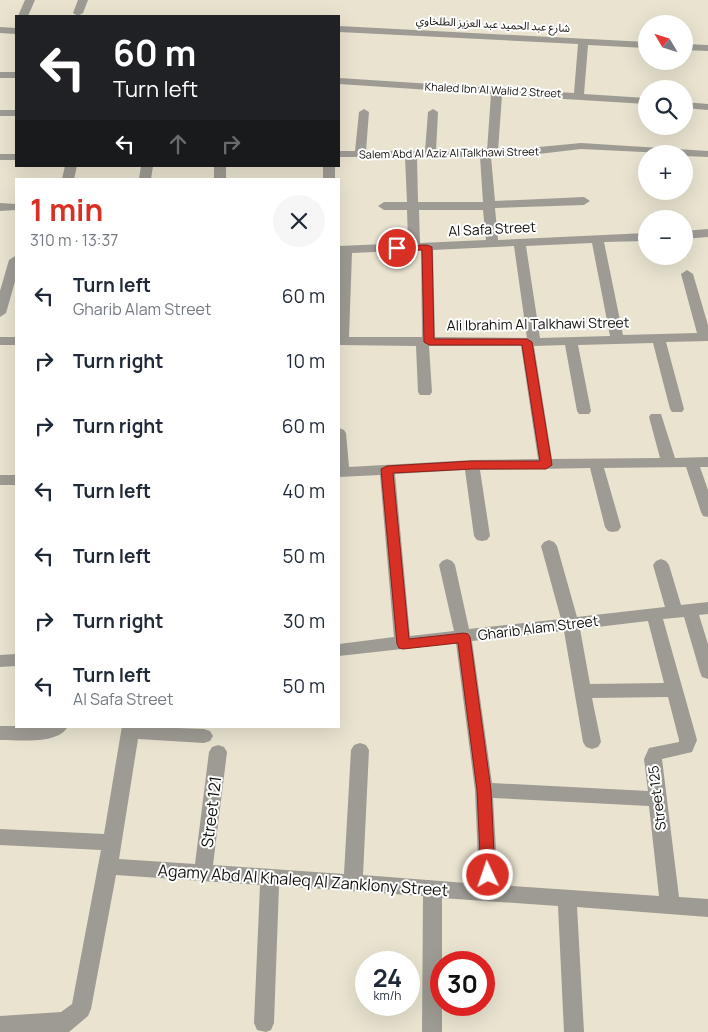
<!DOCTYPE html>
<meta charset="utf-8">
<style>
body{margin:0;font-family:Manrope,"Noto Sans Arabic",sans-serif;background:#f6f6f7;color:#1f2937;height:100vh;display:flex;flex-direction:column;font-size:19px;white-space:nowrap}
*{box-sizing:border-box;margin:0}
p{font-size:16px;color:#747a83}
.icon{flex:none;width:28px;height:28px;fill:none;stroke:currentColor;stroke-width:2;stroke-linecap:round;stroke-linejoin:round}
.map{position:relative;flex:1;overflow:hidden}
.sheet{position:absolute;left:15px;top:178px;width:325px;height:550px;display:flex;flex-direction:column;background:#fff;border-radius:0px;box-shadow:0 5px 20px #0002}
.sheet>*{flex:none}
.guide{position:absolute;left:15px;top:15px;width:325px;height:152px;border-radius:0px;box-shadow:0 5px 20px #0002;background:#202124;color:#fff;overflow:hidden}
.needle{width:32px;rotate:308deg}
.buttons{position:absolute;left:638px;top:15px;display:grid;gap:10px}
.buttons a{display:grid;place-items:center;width:55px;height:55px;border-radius:50%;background:#fff;box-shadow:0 5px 20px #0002;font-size:25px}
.speed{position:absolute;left:355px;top:951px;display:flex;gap:10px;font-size:25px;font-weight:700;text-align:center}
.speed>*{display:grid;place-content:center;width:65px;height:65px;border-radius:50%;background:#fff;box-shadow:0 5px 20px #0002;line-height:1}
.speed small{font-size:12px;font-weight:400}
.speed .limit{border:8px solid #d22;background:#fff;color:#111}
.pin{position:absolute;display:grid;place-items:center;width:42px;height:42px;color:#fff;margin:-21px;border:2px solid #fff;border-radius:50%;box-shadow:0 1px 5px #0007}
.me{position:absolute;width:55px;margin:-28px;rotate:357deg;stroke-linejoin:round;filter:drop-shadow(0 0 4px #0008)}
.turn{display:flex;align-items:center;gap:18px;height:105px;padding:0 15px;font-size:22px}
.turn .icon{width:65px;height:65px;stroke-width:2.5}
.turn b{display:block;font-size:35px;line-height:42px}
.lanes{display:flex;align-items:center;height:48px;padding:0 15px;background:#0003;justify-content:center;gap:25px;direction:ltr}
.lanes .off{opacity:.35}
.round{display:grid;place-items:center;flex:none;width:52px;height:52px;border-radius:26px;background:#f6f6f7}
.overview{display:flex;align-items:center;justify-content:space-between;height:85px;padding:0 15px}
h1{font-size:30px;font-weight:700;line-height:38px;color:#d93025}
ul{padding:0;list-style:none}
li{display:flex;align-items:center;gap:15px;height:65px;padding:0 15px}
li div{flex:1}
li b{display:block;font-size:19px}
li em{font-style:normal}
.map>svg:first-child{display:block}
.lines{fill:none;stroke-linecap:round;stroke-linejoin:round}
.minor{fill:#9d9b93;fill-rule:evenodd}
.route{fill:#d93025;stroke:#8d1f18}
.labels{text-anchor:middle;stroke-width:4;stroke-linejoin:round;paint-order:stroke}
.far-street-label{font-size:11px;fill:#100e08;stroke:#fff}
.street-label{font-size:14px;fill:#100e08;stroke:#fff}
.near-street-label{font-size:16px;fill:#100e08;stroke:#fff}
</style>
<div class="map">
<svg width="708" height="1032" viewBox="0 0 708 1032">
<rect width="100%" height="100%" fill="#e9e3d0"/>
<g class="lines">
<g class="minor">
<path d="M25 0H35L28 16H18Z"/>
<path d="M78 0H88L83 13 78 16 73 13Z"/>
<path d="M339 26 646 42V48L588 45 584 94 646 98V104L502 95 498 151 581 143 708 151V157L684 156V154L581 149 513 157H491L495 201 584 197 590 201 584 205 495 208 498 240 646 233V241L604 242 623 335 697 333 681 274 687 270 693 274 708 325V341L666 342 684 409 682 412H672L670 409 653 343 578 345 591 411 589 414H579L577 411 565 345 534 346 552 459 660 458 649 417 651 414H661L675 458 708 457V467H700L708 490V517L703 516 701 512 686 467 604 468 621 527 618 531 613 532 608 531 605 527 590 468 480 470 490 536 487 540 482 541 477 540 474 536 465 470 395 474 410 636 454 631 439 565 442 561 447 559 452 561 455 565 469 629 561 619 541 546 544 542 549 540 554 542 557 546 577 617 665 607 653 565 656 561 661 559 666 561 669 565 681 605 708 602V614L699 615 708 644V679L702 677 700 672 684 617 663 619 697 740 692 752 662 759 679 897 708 899V917L577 907 584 1032H564L558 906 442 898V1032H422L423 896 279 886 274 1023 271 1030 266 1032 257 1030 254 1023 260 885 116 875 91 1009 88 1016 69 1032H0V1016L61 1012 72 1004 101 850 0 845V829L104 834 122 726 204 729 210 731 213 736 210 741 204 743 138 739 119 859 195 864 209 752 212 747 218 745 224 747 227 752 213 865 344 874 351 750 354 745 360 743 366 745 369 750 363 875 479 884 475 790 456 643 339 656V644L394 637 380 475 339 477V428L344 430 346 433 349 467 472 460 538 459 521 346H429L432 392 430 395H420L418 392 416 346 339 345V246L408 243 407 210H384L378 206 384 202H407L405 157H339V151H355L359 112 364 109 369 112 366 151H425L428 112 433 109 438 112 436 151H487L491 94 339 84V78L574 93 578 44 339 32ZM417 157H480L483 202H418ZM419 210H483L486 240 420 243ZM592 243 610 336 540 338 526 246ZM514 246 527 338 435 337 433 250ZM421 250 422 337H349L352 253ZM648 621 664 683 590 684 580 629ZM564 631 583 742 586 747 592 749 598 747 601 742 592 698 668 697 679 740V742L649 748 644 759 648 791 492 783 472 641ZM493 798 649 806 659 896 498 885Z"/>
<path d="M0 27 16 28V34L0 33Z"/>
<path d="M684 44 708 45V51L684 50Z"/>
<rect x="0" y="72" width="16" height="6"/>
<path d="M684 102 708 104V110L684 108Z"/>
<rect x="0" y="110" width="16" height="6"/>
<rect x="0" y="154" width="16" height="6"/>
<path d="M65 166H77L74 179H62Z"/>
<path d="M141 166H153L151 179H139Z"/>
<rect x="214" y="166" width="12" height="13"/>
<rect x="323" y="166" width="12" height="13"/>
<path d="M0 203 16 204V210L0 211Z"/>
<path d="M708 229V237L684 239V231Z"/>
<path d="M15 256 16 278 6 313 0 317V291L9 260Z"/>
<rect x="0" y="337" width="16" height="8"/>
<rect x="0" y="475" width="16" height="10"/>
<path d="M16 654V666L0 667V655Z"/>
<path d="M0 726H68C59 745 19 740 0 740Z"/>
</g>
</g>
<path class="route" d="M427 245 432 247 434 339H527L532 342 552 465 546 469H472L393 473 409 639 464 633 468 634 470 637 491 790 495 875 493 880 488 882 483 880 481 875 477 790 458 643 403 649 399 648 397 644 381 469 387 466 472 461H540L522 345H429L424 342 422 250 397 251 392 248 397 246Z"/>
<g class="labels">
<g class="far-street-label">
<text transform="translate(493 24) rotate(3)" y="4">شارع عبد الحميد عبد العزيز الطلخاوي</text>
<text transform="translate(493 90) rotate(3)" y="4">Khaled Ibn Al Walid 2 Street</text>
<text transform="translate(449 153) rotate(-1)" y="4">Salem Abd Al Aziz Al Talkhawi Street</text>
</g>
<g class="street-label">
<text transform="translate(492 229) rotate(-3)" y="5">Al Safa Street</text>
<text transform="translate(538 324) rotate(-1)" y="5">Ali Ibrahim Al Talkhawi Street</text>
<text transform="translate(538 628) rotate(-7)" y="5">Gharib Alam Street</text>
<text transform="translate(657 798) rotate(-97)" y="5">Street 125</text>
</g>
<g class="near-street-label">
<text transform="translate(211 812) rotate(-83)" y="6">Street 121</text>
<text transform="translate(303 880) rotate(4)" y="6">Agamy Abd Al Khaleq Al Zanklony Street</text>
</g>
</g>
</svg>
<div class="buttons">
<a><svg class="needle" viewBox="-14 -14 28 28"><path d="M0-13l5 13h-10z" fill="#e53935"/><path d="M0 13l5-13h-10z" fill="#747a83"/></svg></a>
<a><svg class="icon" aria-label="search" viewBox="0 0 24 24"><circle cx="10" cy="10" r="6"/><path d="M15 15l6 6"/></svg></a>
<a>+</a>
<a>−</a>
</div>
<div class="speed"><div>24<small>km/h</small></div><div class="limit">30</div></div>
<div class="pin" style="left:397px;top:248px;background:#d93025"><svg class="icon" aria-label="arrive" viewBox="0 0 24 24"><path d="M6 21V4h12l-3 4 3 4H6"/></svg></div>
<svg class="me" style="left:488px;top:875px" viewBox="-20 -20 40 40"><circle r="17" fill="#d93025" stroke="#fff" stroke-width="3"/><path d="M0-11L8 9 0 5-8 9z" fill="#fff"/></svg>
<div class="guide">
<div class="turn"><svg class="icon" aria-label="left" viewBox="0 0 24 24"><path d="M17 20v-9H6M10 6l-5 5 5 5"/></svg><div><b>60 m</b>Turn left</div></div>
<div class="lanes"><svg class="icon" aria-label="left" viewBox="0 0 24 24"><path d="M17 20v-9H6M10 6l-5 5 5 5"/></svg><svg class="icon off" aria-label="ahead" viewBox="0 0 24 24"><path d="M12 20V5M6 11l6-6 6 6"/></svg><svg class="icon off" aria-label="right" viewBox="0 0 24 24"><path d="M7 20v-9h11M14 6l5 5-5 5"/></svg></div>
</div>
<section class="sheet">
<div class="overview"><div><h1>1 min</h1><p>310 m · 13:37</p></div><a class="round"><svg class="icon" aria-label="close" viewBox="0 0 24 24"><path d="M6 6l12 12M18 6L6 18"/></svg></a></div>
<ul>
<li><svg class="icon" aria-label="left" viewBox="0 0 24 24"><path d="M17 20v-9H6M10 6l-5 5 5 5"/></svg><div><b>Turn left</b><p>Gharib Alam Street</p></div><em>60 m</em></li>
<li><svg class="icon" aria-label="right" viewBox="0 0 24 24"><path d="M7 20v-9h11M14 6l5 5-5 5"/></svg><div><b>Turn right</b></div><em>10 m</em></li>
<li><svg class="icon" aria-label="right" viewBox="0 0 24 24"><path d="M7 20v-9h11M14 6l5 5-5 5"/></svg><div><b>Turn right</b></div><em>60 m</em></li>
<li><svg class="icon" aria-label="left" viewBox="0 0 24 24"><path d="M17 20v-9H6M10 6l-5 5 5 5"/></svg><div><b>Turn left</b></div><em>40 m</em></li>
<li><svg class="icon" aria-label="left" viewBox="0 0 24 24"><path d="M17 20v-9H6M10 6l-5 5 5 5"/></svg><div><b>Turn left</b></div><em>50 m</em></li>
<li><svg class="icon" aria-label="right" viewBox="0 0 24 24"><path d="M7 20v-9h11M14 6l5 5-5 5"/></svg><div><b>Turn right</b></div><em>30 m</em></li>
<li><svg class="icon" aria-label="left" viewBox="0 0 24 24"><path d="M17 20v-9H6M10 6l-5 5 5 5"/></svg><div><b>Turn left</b><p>Al Safa Street</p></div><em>50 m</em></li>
</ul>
</section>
</div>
